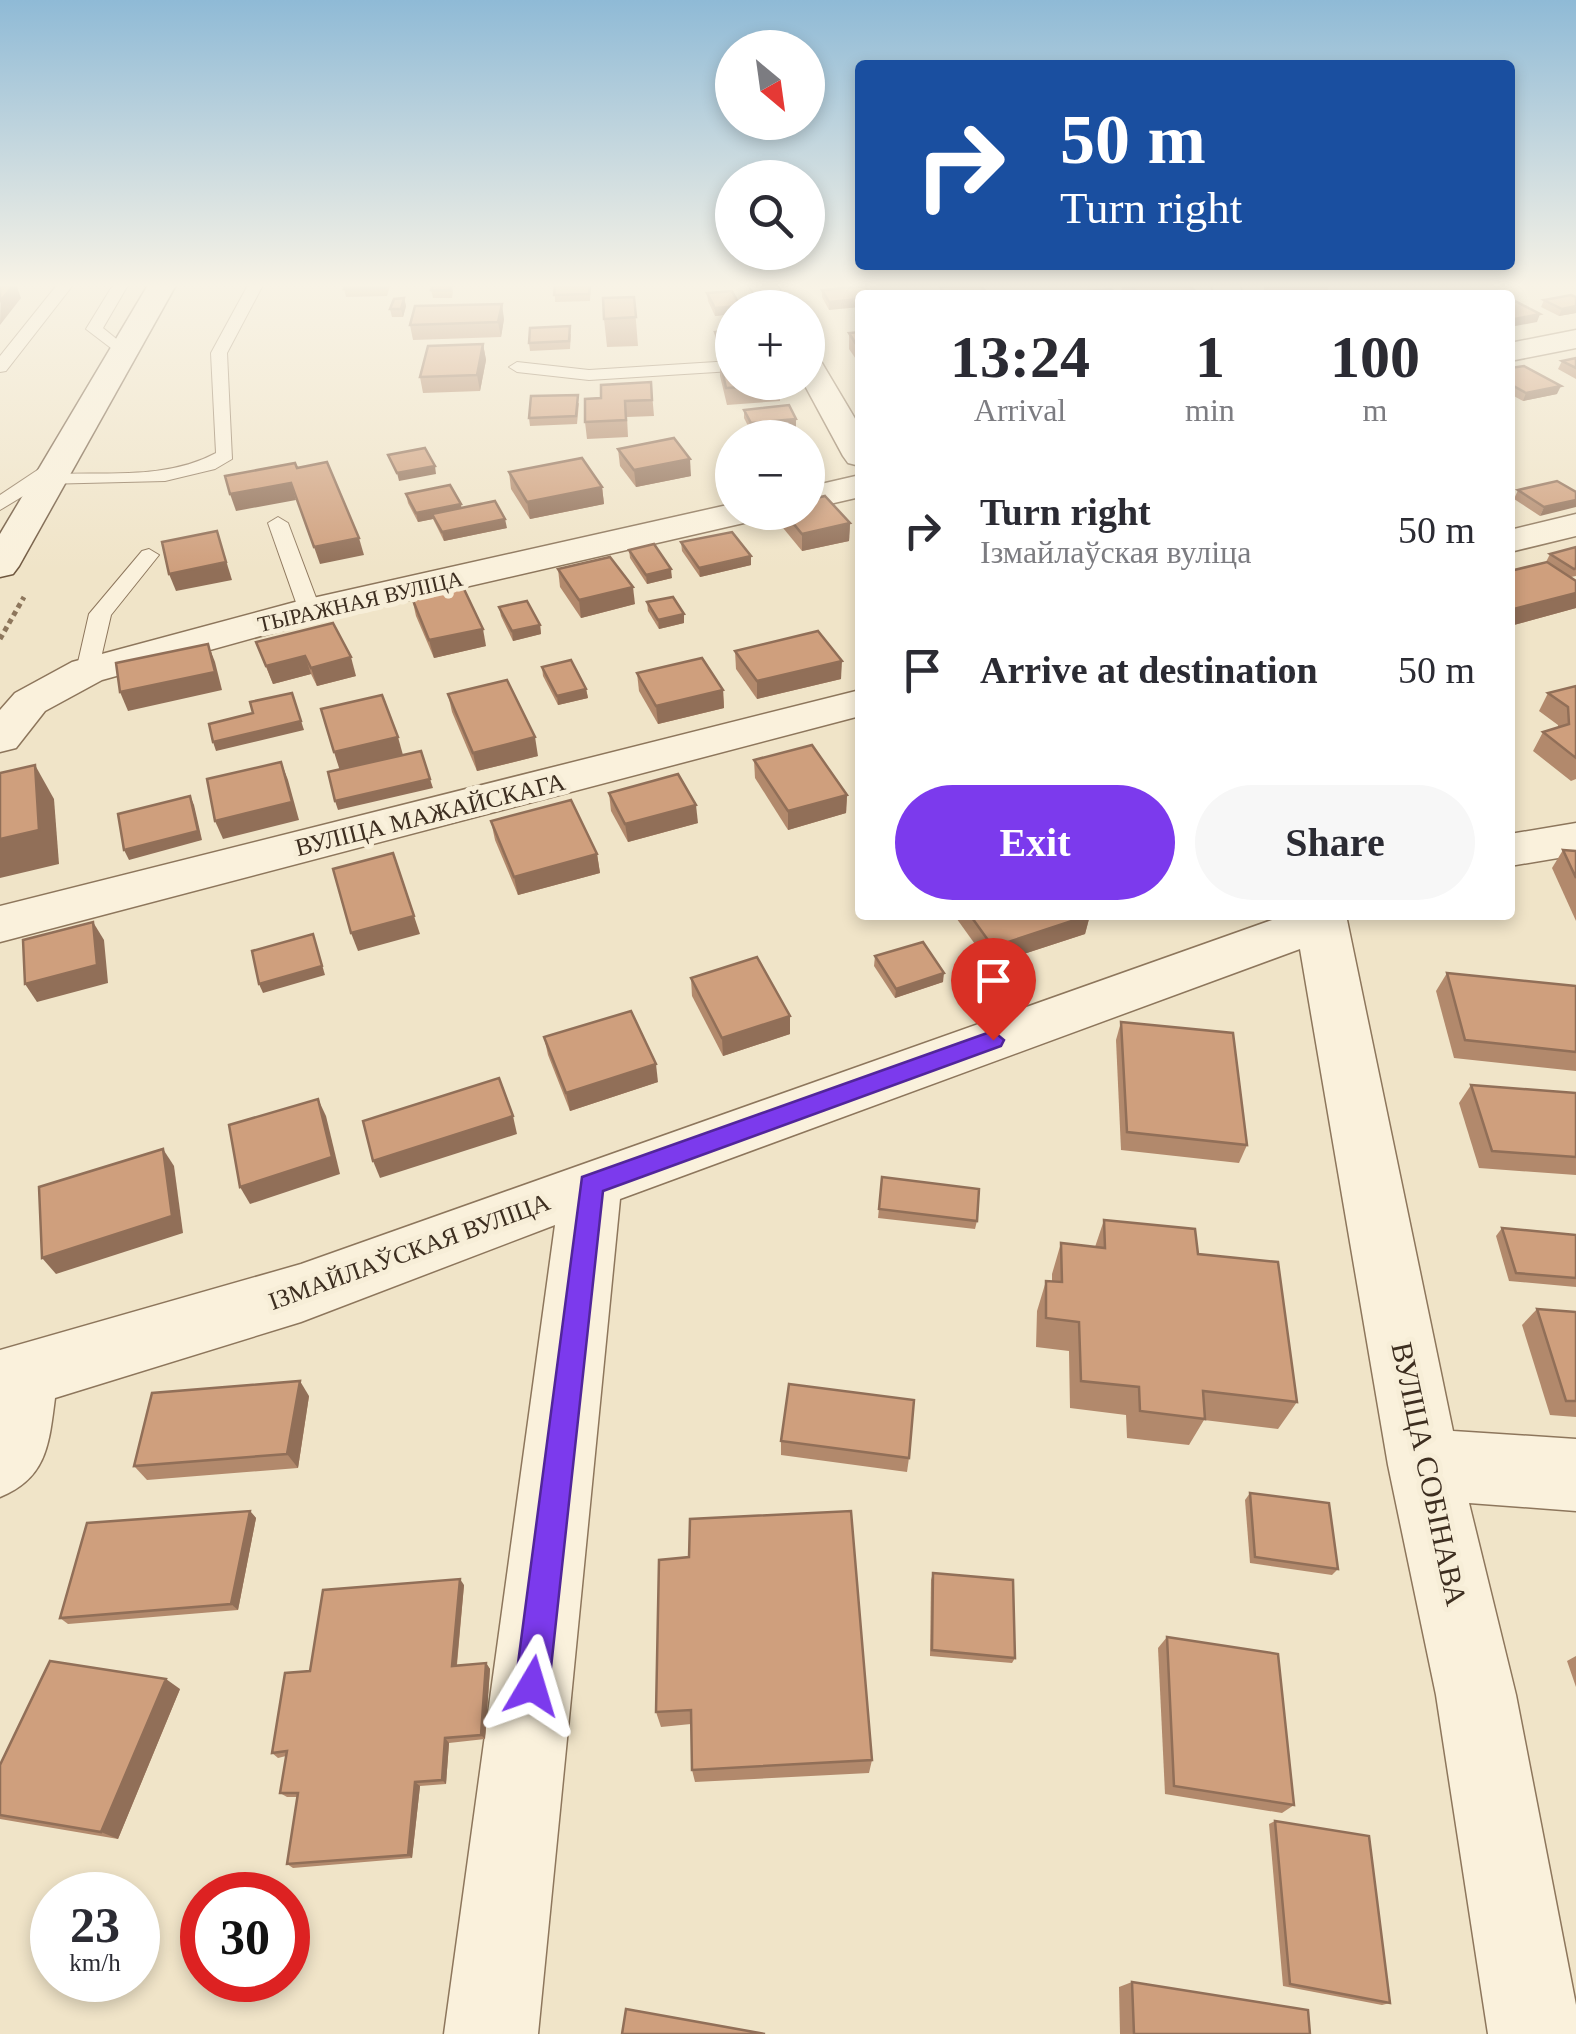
<!DOCTYPE html>
<meta charset="utf-8">
<style>
body{margin:0;font-family:"Times New Roman",serif;background:#f7f7f7;color:#2b2b33;height:100vh;display:flex;flex-direction:column;font-size:38px;white-space:nowrap}
*{box-sizing:border-box;margin:0}
p{font-size:32px;color:#7c7c81}
.icon{flex:none;width:55px;height:55px;fill:none;stroke:currentColor;stroke-width:2;stroke-linecap:round;stroke-linejoin:round}
.map{position:relative;flex:1;overflow:hidden}
.details{position:absolute;left:855px;top:290px;width:660px;height:630px;display:flex;flex-direction:column;background:#fff;border-radius:10px;box-shadow:0 5px 15px #0003}
.details>*{flex:none}
.guide{position:absolute;left:855px;top:60px;width:660px;height:210px;border-radius:10px;box-shadow:0 5px 15px #0003;background:#1a4fa0;color:#fff;overflow:hidden}
.needle{width:65px;rotate:151deg}
.fabs{position:absolute;left:715px;top:30px;display:grid;gap:20px}
.fabs a{display:grid;place-items:center;width:110px;height:110px;border-radius:50%;background:#fff;box-shadow:0 5px 15px #0003;font-size:50px}
.speed{position:absolute;left:30px;top:1872px;display:flex;gap:20px;font-size:50px;font-weight:700;text-align:center}
.speed>*{display:grid;place-content:center;width:130px;height:130px;border-radius:50%;background:#fff;box-shadow:0 5px 15px #0003;line-height:1}
.speed small{font-size:25px;font-weight:400}
.speed .limit{border:15px solid #d22;background:#fff;color:#111}
.pin{position:absolute;display:grid;place-items:center;width:85px;height:85px;color:#fff;margin:-102px -42px;border-radius:50% 50% 50% 0;rotate:-45deg;box-shadow:0 0 10px #0007}
.pin .icon{rotate:45deg}
.me{position:absolute;width:110px;margin:-55px;rotate:7deg;stroke-linejoin:round;filter:drop-shadow(0 0 8px #0008)}
.turn{display:flex;align-items:center;gap:35px;height:210px;padding:0 40px;font-size:45px}
.turn .icon{width:130px;height:130px;stroke-width:2.5}
.turn b{display:block;font-size:70px;line-height:85px}
.eta{display:flex;justify-content:space-evenly;align-items:center;height:170px;text-align:center}
.eta b{font-size:60px;font-weight:600;line-height:70px}
.cta{display:flex;gap:20px;margin-top:auto;padding:20px 40px}
.cta a{flex:1;height:115px;border-radius:60px;background:#7c3aed;color:#fff;font-size:40px;font-weight:600;line-height:115px;text-align:center}
.cta a+a{background:#f7f7f7;color:#2b2b33}
ul{padding:0;list-style:none}
li{display:flex;align-items:center;gap:30px;height:140px;padding:0 40px}
li div{flex:1}
li b{display:block;font-size:38px}
li em{font-style:normal}
.map>svg:first-child{display:block}
.lines{fill:none;stroke-linecap:round;stroke-linejoin:round}
.service-casing{stroke:#8d765c;stroke-width:2}
.minor-casing{stroke:#8d765c;stroke-width:3}
.secondary-casing{stroke:#6f573f;stroke-width:3}
.path{stroke:#8d765c;stroke-width:5;stroke-dasharray:5 4;stroke-linecap:butt}
.service{fill:#faf1dc;fill-rule:evenodd}
.minor{fill:#faf1dc;fill-rule:evenodd}
.secondary{fill:#faf1dc;fill-rule:evenodd}
.wall{fill:#b2896c}
.shaded-wall{fill:#916f58}
.building{fill:#cf9f7d;stroke:#916f58;stroke-width:2.5}
.route{fill:#7c3aed;stroke:#51269a;stroke-width:2.5}
.labels{text-anchor:middle;stroke-width:10;stroke-linejoin:round;paint-order:stroke}
.far-street-label{font-size:22px;fill:#3d2e20;stroke:#f7eed8}
.street-label{font-size:25px;fill:#3d2e20;stroke:#f7eed8}
.near-street-label{font-size:30px;fill:#3d2e20;stroke:#f7eed8}
</style>
<div class="map">
<svg width="1576" height="2034" viewBox="0 0 1576 2034">
<rect width="100%" height="100%" fill="#f0e4c8"/>
<g class="lines">
<defs>
<g id="service">
<path d="M57 285H73L6 371 0 372V356Z"/>
<path d="M113 285H128L103 328 130 350 132 353 124 358 86 329Z"/>
<path d="M248 285H263L227 353 232 459 215 469 165 481 43 484 0 510V495L51 461 58 459 67 465 57 474C110 472 168 479 216 453L211 353Z"/>
<path d="M732 361V371L589 380 517 372 509 367 517 362 589 370Z"/>
<path d="M278 517 288 523 321 611 318 616H302L299 611 268 523Z"/>
<path d="M149 549 159 555 111 615 98 671 87 678 79 676 76 671 89 614 142 551Z"/>
</g>
<g id="minor">
<path d="M749 285H777L790 308H762Z"/>
<path d="M1212 285H1240L1242 295H1214Z"/>
<path d="M1576 330V348L1510 361V343Z"/>
<path d="M808 355 819 358 860 427V466L848 463 843 456 803 382H808Z"/>
<path d="M860 475V497L808 509V487Z"/>
<path d="M732 504V512H762L757 520 304 624 102 680 45 711 16 748 0 752V710L15 693 72 662 295 602Z"/>
<path d="M1576 514V536L1510 552V530Z"/>
<path d="M860 690V716L0 942V906Z"/>
<path d="M1576 823V855L1510 866V834Z"/>
<path d="M1286 915H1346L1453 1431 1576 1439V1511L1469 1503 1516 1695 1576 2005V2034H1488L1436 1695 1388 1465 1300 949 620 1199 538 2034H444L555 1225 301 1322 55 1398C49 1444 47 1478 0 1497V1350L301 1264Z"/>
</g>
<path id="secondary" d="M148 285H176L19 566 13 574 0 577V534Z"/>
</defs>
<use href="#service" class="service-casing"/>
<use href="#minor" class="minor-casing"/>
<use href="#secondary" class="secondary-casing"/>
<path class="path" d="M0 639 24 597"/>
<use href="#service" class="service"/>
<use href="#minor" class="minor"/>
<use href="#secondary" class="secondary"/>
</g>
<g class="wall">
<path d="M414 285H452L453 291 452 298H433L431 290 433 285Z"/>
<path d="M555 285H597H591L590 301 555 302Z"/>
<path d="M1122 285H1188L1194 290 1193 295H1122L1121 294Z"/>
<path d="M1264 285H1329L1327 295H1264Z"/>
<path d="M390 286 387 296 346 297 344 289Z"/>
<path d="M822 290 872 295 829 310 822 297Z"/>
<path d="M707 293 740 306V308H732V314L715 316 708 301Z"/>
<path d="M634 297 638 346 607 347 604 319Z"/>
<path d="M1576 297V313L1559 316 1541 307 1544 300Z"/>
<path d="M404 298 406 306 403 317H392L390 309Z"/>
<path d="M504 319 501 337 413 340 410 325Z"/>
<path d="M732 330V358H722L715 339V332Z"/>
<path d="M860 332V379V365L849 349V333Z"/>
<path d="M571 334 570 349 530 351 529 343Z"/>
<path d="M483 344 486 360 480 391 423 393 420 377Z"/>
<path d="M1576 358V379L1558 369 1562 361Z"/>
<path d="M720 360 780 385V401L727 405 720 376Z"/>
<path d="M1510 368 1557 394 1523 401 1510 394Z"/>
<path d="M651 382 654 416 627 417 628 437 587 439 585 422 601 398Z"/>
<path d="M579 403 577 424 530 426 529 418Z"/>
<path d="M744 410 796 419V427L751 432 744 418Z"/>
<path d="M618 449 691 476 636 487 620 466Z"/>
<path d="M808 450 812 462V471H808Z"/>
<path d="M509 472 602 487 604 504 530 519 511 489Z"/>
<path d="M1557 481 1540 516 1514 499 1518 490Z"/>
<path d="M406 494 461 508 507 528 444 541 433 519 418 522 408 503Z"/>
<path d="M779 512H808L850 523 849 541 802 551 779 523Z"/>
<path d="M681 542 751 556V565L700 577 682 551Z"/>
<path d="M1576 547V576L1571 577 1576 581V608L1510 626V571L1546 562 1550 554Z"/>
<path d="M629 550 672 578 647 584 630 558Z"/>
<path d="M558 569 635 604 581 618 560 587Z"/>
<path d="M412 598 486 646 434 658 416 616Z"/>
<path d="M647 602 684 623 659 629 648 611Z"/>
<path d="M499 607 540 625 541 634 513 641 501 616Z"/>
<path d="M860 636V653L855 647V638Z"/>
<path d="M256 642 356 676 317 686 311 674 273 684Z"/>
<path d="M735 651 841 679 757 699 736 669Z"/>
<path d="M542 667 586 689 588 698 558 705 543 676Z"/>
<path d="M637 673 723 690 724 708 658 724 639 691Z"/>
<path d="M1576 686V779L1571 781 1533 751 1543 732 1558 727V725L1539 711 1548 693Z"/>
<path d="M448 694 538 756 477 771 452 712Z"/>
<path d="M754 760 847 795 846 813 788 830 755 778Z"/>
<path d="M609 793 698 823 628 842 611 811Z"/>
<path d="M491 821 597 854 600 873 518 895 495 840Z"/>
<path d="M1563 850 1576 851V921L1552 868Z"/>
<path d="M954 915H1090L1085 934 990 965Z"/>
<path d="M875 956 943 982 895 998 874 966Z"/>
<path d="M1447 973 1576 986V1071L1454 1058 1436 991Z"/>
<path d="M691 978 790 1034 723 1056 692 996Z"/>
<path d="M1121 1022 1247 1145 1239 1163 1121 1150 1116 1040Z"/>
<path d="M544 1037 658 1082 570 1111 548 1055Z"/>
<path d="M1471 1085 1576 1093V1175L1479 1168 1459 1103Z"/>
<path d="M882 1177 977 1221 975 1229 878 1218Z"/>
<path d="M1104 1220 1198 1254 1297 1402 1278 1429 1204 1420 1189 1445 1127 1438 1126 1415 1070 1408 1069 1351 1036 1347 1037 1311 1046 1281 1052 1282V1274L1061 1243 1095 1247Z"/>
<path d="M1502 1228 1576 1235V1287L1509 1281 1496 1236Z"/>
<path d="M1537 1309 1576 1312V1417L1550 1415 1522 1325Z"/>
<path d="M309 1396 298 1468 147 1480 134 1466Z"/>
<path d="M781 1441 909 1458 907 1472 781 1455Z"/>
<path d="M1250 1493 1338 1569 1332 1575 1250 1563 1245 1500Z"/>
<path d="M250 1511 256 1518 238 1610 68 1624 60 1618Z"/>
<path d="M689 1557 872 1760 869 1773 695 1782 692 1770 691 1724 661 1727 656 1712Z"/>
<path d="M933 1573 1015 1658 1012 1663 930 1656 931 1580Z"/>
<path d="M464 1585 457 1665 486 1663 490 1669 485 1739 449 1743 446 1784 420 1786 412 1858 293 1868 287 1864 297 1797H287L280 1793 286 1756 278 1758 272 1753 310 1671Z"/>
<path d="M1167 1637 1294 1805 1282 1813 1165 1794 1158 1648Z"/>
<path d="M1576 1656V1687L1567 1661Z"/>
<path d="M180 1689 118 1839 0 1819V1765Z"/>
<path d="M1275 1821 1390 2003 1382 2005 1283 1986 1269 1824Z"/>
<path d="M1132 1982 1310 2034H1120L1119 1987Z"/>
</g>
<g class="shaded-wall">
<path d="M1 285H19L17 287 21 298 0 325Z"/>
<path d="M1194 290 1193 295H1145Z"/>
<path d="M404 298 406 306 403 317 401 309Z"/>
<path d="M860 299V307L829 310V302Z"/>
<path d="M502 304 504 319 501 337 498 322Z"/>
<path d="M740 306V308H732V314L715 316V308Z"/>
<path d="M1576 306V313L1559 316 1562 309Z"/>
<path d="M1540 314 1537 322 1510 327V320Z"/>
<path d="M483 344 486 360 480 391 477 375Z"/>
<path d="M1561 386 1557 394 1523 401 1526 393Z"/>
<path d="M796 419V427L751 432V423Z"/>
<path d="M690 459 691 476 636 487 634 470Z"/>
<path d="M435 466 436 474 399 481 397 473Z"/>
<path d="M291 483 296 500 236 511 230 494Z"/>
<path d="M602 487 604 504 530 519 527 502Z"/>
<path d="M1576 500V507L1540 516 1544 507Z"/>
<path d="M461 504 462 513 432 514 433 519 418 522 416 513Z"/>
<path d="M505 519 507 528 444 541 442 532Z"/>
<path d="M850 523 849 541 802 551V534Z"/>
<path d="M217 531 232 580 176 591 169 574Z"/>
<path d="M359 538 364 555 320 564 314 547Z"/>
<path d="M751 556V565L700 577 699 568Z"/>
<path d="M671 569 672 578 647 584 646 575Z"/>
<path d="M633 587 635 604 581 618 579 600Z"/>
<path d="M1576 593V608L1510 626V610Z"/>
<path d="M684 614V623L659 629 658 620Z"/>
<path d="M540 625 541 634 513 641 512 631Z"/>
<path d="M483 629 486 646 434 658 429 640Z"/>
<path d="M208 644 215 662 222 690 128 711 120 692Z"/>
<path d="M305 656 311 674 273 684 266 666Z"/>
<path d="M351 657 356 676 317 686 311 668Z"/>
<path d="M842 661 841 679 757 699V681Z"/>
<path d="M586 689 588 698 558 705 557 696Z"/>
<path d="M723 690 724 708 658 724 656 706Z"/>
<path d="M292 693 304 730 216 751 213 742Z"/>
<path d="M398 737 403 755 340 771 334 752Z"/>
<path d="M535 737 538 756 477 771 473 753Z"/>
<path d="M281 762 288 780 299 820 223 839 215 821Z"/>
<path d="M35 765 54 799 59 864 0 878V839Z"/>
<path d="M430 779 433 788 338 810 335 801Z"/>
<path d="M847 795 846 813 788 830V811Z"/>
<path d="M190 796 194 805 202 840 129 860 124 850Z"/>
<path d="M696 805 698 823 628 842 625 824Z"/>
<path d="M597 854 600 873 518 895 514 877Z"/>
<path d="M1090 915 1085 934 990 965 993 947Z"/>
<path d="M414 916 420 934 358 951 351 933Z"/>
<path d="M93 922 104 940 108 983 37 1002 25 984Z"/>
<path d="M313 934 325 975 263 993 259 984Z"/>
<path d="M944 973 943 982 895 998 896 989Z"/>
<path d="M790 1016V1034L723 1056 722 1038Z"/>
<path d="M656 1064 658 1082 570 1111 566 1093Z"/>
<path d="M318 1099 326 1116 340 1174 250 1204 240 1187Z"/>
<path d="M513 1116 517 1134 380 1178 373 1161Z"/>
<path d="M163 1149 174 1166 183 1233 56 1274 42 1258Z"/>
<path d="M300 1381 309 1396 298 1468 287 1454Z"/>
<path d="M250 1511 256 1518 238 1610 231 1604Z"/>
<path d="M460 1579 464 1585 456 1671 452 1666Z"/>
<path d="M486 1663 490 1669 485 1739 481 1735Z"/>
<path d="M166 1679 180 1689 118 1839 101 1832Z"/>
<path d="M445 1738 449 1743 446 1784 442 1780Z"/>
<path d="M415 1782 420 1786 412 1858 408 1855Z"/>
</g>
<g class="building">
<path d="M0 285H14L0 301Z"/>
<path d="M346 285H386L385 288 344 289Z"/>
<path d="M433 285H452L450 290H431Z"/>
<path d="M555 285H590L589 294 554 295Z"/>
<path d="M962 285H980L989 295H946L940 287Z"/>
<path d="M1130 285H1188L1194 290 1141 295Z"/>
<path d="M865 286 872 295H860V299L829 302 822 290Z"/>
<path d="M1111 289 1117 295H1091L1088 291Z"/>
<path d="M732 291 740 306 715 308 707 293Z"/>
<path d="M1571 295 1576 297V306L1562 309 1544 300Z"/>
<path d="M634 297 636 317 604 319 603 298Z"/>
<path d="M404 298 401 309H390L394 299Z"/>
<path d="M1515 301 1540 314 1510 320V302Z"/>
<path d="M502 304 498 322 410 325 415 306Z"/>
<path d="M570 326 569 341 529 343 530 328Z"/>
<path d="M732 330V350H722L715 332Z"/>
<path d="M860 332V349H859L849 333Z"/>
<path d="M483 344 477 375 420 377 428 346Z"/>
<path d="M1576 358V368L1562 361Z"/>
<path d="M720 360H732V382H780V385L726 388Z"/>
<path d="M1524 366 1561 386 1526 393 1510 384V368Z"/>
<path d="M651 382 652 400 625 401 626 420 585 422V399L601 398V385Z"/>
<path d="M578 395 576 416 529 418 531 396Z"/>
<path d="M789 405 796 419 751 423 744 410Z"/>
<path d="M674 438 690 459 634 470 618 449Z"/>
<path d="M425 448 435 466 397 473 388 455Z"/>
<path d="M582 458 602 487 527 502 509 472Z"/>
<path d="M327 462 359 538 314 547 291 483 230 494 225 476 295 463 297 468Z"/>
<path d="M1557 481 1576 492V500L1544 507 1518 490Z"/>
<path d="M450 485 461 504 416 513 406 494Z"/>
<path d="M825 496 850 523 802 534 784 512H808V500Z"/>
<path d="M495 501 505 519 442 532 432 514Z"/>
<path d="M217 531 226 562 169 574 162 542Z"/>
<path d="M732 532 751 556 699 568 681 542Z"/>
<path d="M654 544 671 569 646 575 629 550Z"/>
<path d="M1576 547V568L1574 569 1550 554Z"/>
<path d="M610 557 633 587 579 600 558 569Z"/>
<path d="M1547 562 1576 581V593L1510 610V571Z"/>
<path d="M463 587 483 629 429 640 412 598Z"/>
<path d="M673 597 684 614 658 620 647 602Z"/>
<path d="M527 601 540 625 512 631 499 607Z"/>
<path d="M333 623 351 657 311 668 305 656 266 666 256 642Z"/>
<path d="M818 631 842 661 757 681 735 651Z"/>
<path d="M208 644 215 672 120 692 116 663Z"/>
<path d="M702 658 723 690 656 706 637 673Z"/>
<path d="M571 660 586 689 557 696 542 667Z"/>
<path d="M507 680 535 737 473 753 448 694Z"/>
<path d="M1576 686V758L1543 732 1569 724 1568 707 1548 693Z"/>
<path d="M292 693 301 721 213 742 209 724 253 713 250 702Z"/>
<path d="M382 695 398 737 334 752 321 709Z"/>
<path d="M812 745 847 795 788 811 754 760Z"/>
<path d="M421 751 430 779 335 801 328 772Z"/>
<path d="M281 762 292 802 215 821 207 779Z"/>
<path d="M35 765 39 830 0 839V773Z"/>
<path d="M678 774 696 805 625 824 609 793Z"/>
<path d="M190 796 198 831 124 850 118 814Z"/>
<path d="M571 800 597 854 514 877 491 821Z"/>
<path d="M1563 850 1576 851V878Z"/>
<path d="M393 853 414 916 351 933 333 869Z"/>
<path d="M970 915H1090L993 947Z"/>
<path d="M93 922 97 965 25 984 23 940Z"/>
<path d="M313 934 322 966 259 984 252 951Z"/>
<path d="M923 942 944 973 896 989 875 956Z"/>
<path d="M757 957 790 1016 722 1038 691 978Z"/>
<path d="M1447 973 1576 986V1052L1465 1040Z"/>
<path d="M631 1011 656 1064 566 1093 544 1037Z"/>
<path d="M1121 1022 1233 1033 1247 1145 1127 1132Z"/>
<path d="M499 1078 513 1116 373 1161 363 1121Z"/>
<path d="M1471 1085 1576 1093V1157L1492 1151Z"/>
<path d="M318 1099 332 1157 240 1187 229 1125Z"/>
<path d="M163 1149 172 1216 42 1258 39 1187Z"/>
<path d="M882 1177 979 1189 977 1221 879 1209Z"/>
<path d="M1104 1220 1195 1229 1198 1254 1278 1262 1297 1402 1203 1391 1205 1419 1140 1411 1139 1387 1081 1381 1079 1322 1046 1318V1281L1062 1282 1061 1243 1105 1248Z"/>
<path d="M1502 1228 1576 1235V1278L1516 1273Z"/>
<path d="M1537 1309 1576 1312V1401H1566Z"/>
<path d="M300 1381 287 1454 134 1466 152 1393Z"/>
<path d="M789 1384 914 1400 909 1458 781 1441Z"/>
<path d="M1250 1493 1329 1503 1338 1569 1255 1557Z"/>
<path d="M250 1511 231 1604 60 1618 87 1523Z"/>
<path d="M851 1511 872 1760 692 1770 691 1710 656 1712 659 1560 689 1557 690 1519Z"/>
<path d="M933 1573 1013 1580 1015 1658 932 1650Z"/>
<path d="M460 1579 452 1666 486 1663 481 1735 445 1738 442 1780 415 1782 408 1855 287 1864 298 1793H280L287 1751 272 1753 285 1673 310 1671 323 1590Z"/>
<path d="M1167 1637 1278 1654 1294 1805 1174 1786Z"/>
<path d="M50 1661 166 1679 101 1832 0 1815V1765Z"/>
<path d="M1275 1821 1369 1836 1390 2003 1290 1984Z"/>
<path d="M1132 1982 1308 2010 1310 2034H1134Z"/>
<path d="M626 2009 765 2034H622Z"/>
</g>
<linearGradient id="sky" x2="0" y2="1"><stop stop-color="#8fbad6"/><stop offset="0.5" stop-color="#f8f3e6"/><stop offset="1" stop-color="#f8f3e6" stop-opacity="0"/></linearGradient>
<rect width="1576" height="570" fill="url(#sky)"/>
<path class="route" d="M993 1031 1004 1040 1001 1046 603 1191 549 1686 544 1698 532 1703 520 1698 515 1686 582 1177Z"/>
<g class="labels">
<g class="far-street-label">
<text transform="translate(360 601) rotate(-13)" y="8">ТЫРАЖНАЯ ВУЛІЦА</text>
</g>
<g class="street-label">
<text transform="translate(430 814) rotate(-14)" y="9">ВУЛІЦА МАЖАЙСКАГА</text>
<text transform="translate(409 1251) rotate(-20)" y="9">ІЗМАЙЛАЎСКАЯ ВУЛІЦА</text>
</g>
<g class="near-street-label">
<text transform="translate(1429 1474) rotate(78)" y="10">ВУЛІЦА СОБІНАВА</text>
</g>
</g>
</svg>
<div class="fabs">
<a><svg class="needle" viewBox="-14 -14 28 28"><path d="M0-13l5 13h-10z" fill="#e53935"/><path d="M0 13l5-13h-10z" fill="#7c7c81"/></svg></a>
<a><svg class="icon" aria-label="search" viewBox="0 0 24 24"><circle cx="10" cy="10" r="6"/><path d="M15 15l6 6"/></svg></a>
<a>+</a>
<a>−</a>
</div>
<div class="speed"><div>23<small>km/h</small></div><div class="limit">30</div></div>
<div class="pin" style="left:993px;top:1040px;background:#d93025"><svg class="icon" aria-label="arrive" viewBox="0 0 24 24"><path d="M6 21V4h12l-3 4 3 4H6"/></svg></div>
<svg class="me" style="left:532px;top:1686px" viewBox="-20 -20 40 40"><path d="M0-17L14 15 0 8-14 15z" fill="#7c3aed" stroke="#fff" stroke-width="4"/></svg>
<div class="guide">
<div class="turn"><svg class="icon" aria-label="right" viewBox="0 0 24 24"><path d="M7 20v-9h11M14 6l5 5-5 5"/></svg><div><b>50 m</b>Turn right</div></div>
</div>
<section class="details">
<div class="eta">
<div><b>13:24</b><p>Arrival</p></div>
<div><b>1</b><p>min</p></div>
<div><b>100</b><p>m</p></div>
</div>
<ul>
<li><svg class="icon" aria-label="right" viewBox="0 0 24 24"><path d="M7 20v-9h11M14 6l5 5-5 5"/></svg><div><b>Turn right</b><p>Ізмайлаўская вуліца</p></div><em>50 m</em></li>
<li><svg class="icon" aria-label="arrive" viewBox="0 0 24 24"><path d="M6 21V4h12l-3 4 3 4H6"/></svg><div><b>Arrive at destination</b></div><em>50 m</em></li>
</ul>
<div class="cta"><a>Exit</a><a>Share</a></div>
</section>
</div>
